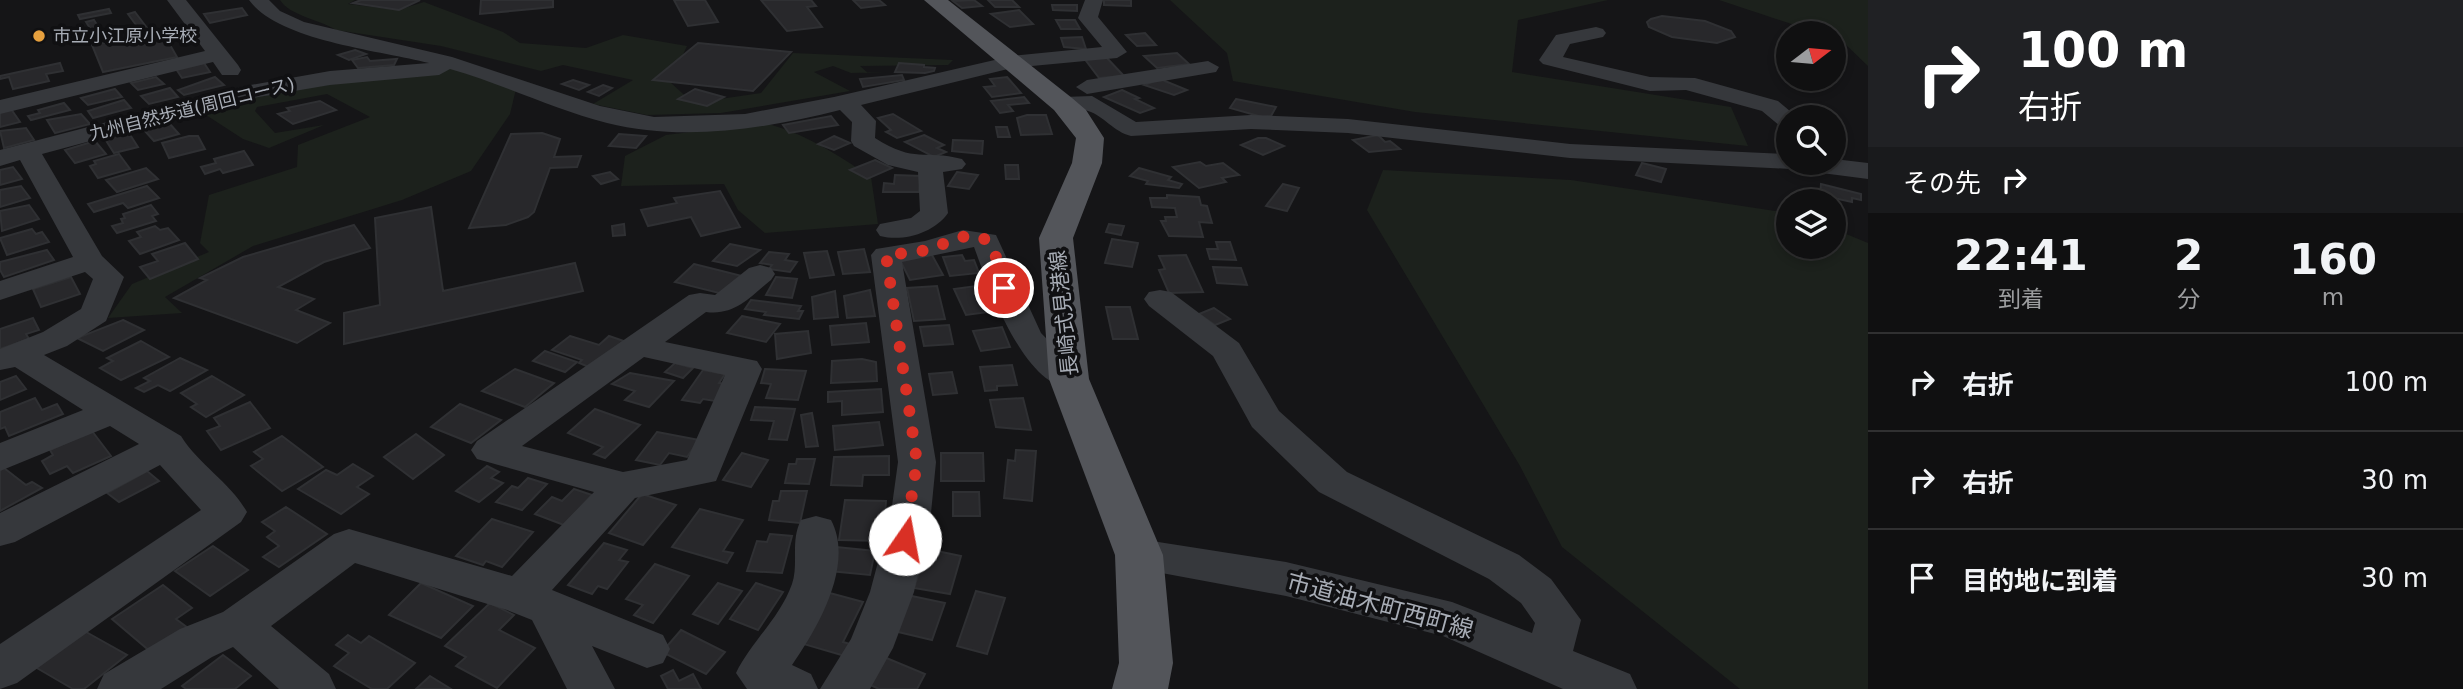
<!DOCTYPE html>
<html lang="ja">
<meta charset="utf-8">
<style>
body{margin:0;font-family:"DejaVu Sans","Noto Sans JP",sans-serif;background:#1e1e1f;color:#f1f3f6;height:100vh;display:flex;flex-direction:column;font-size:26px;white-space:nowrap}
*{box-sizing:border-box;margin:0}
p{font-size:23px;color:#9c9d9f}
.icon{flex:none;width:38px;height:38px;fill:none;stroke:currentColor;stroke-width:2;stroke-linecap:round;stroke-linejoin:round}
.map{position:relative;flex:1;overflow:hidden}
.sheet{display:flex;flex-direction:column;background:#101011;width:595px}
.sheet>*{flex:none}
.hud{background:#202124;color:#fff;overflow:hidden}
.needle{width:46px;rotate:74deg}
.fabs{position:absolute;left:1776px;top:21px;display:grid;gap:14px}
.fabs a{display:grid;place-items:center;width:70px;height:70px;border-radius:50%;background:#101011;box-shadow:0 4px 10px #0003,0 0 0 2px #303031;font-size:35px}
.pin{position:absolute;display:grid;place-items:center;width:60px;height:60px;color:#fff;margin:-30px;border:4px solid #fff;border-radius:50%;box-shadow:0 2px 7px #0007}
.me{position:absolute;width:77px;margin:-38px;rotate:12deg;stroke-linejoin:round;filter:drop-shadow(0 0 5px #0008)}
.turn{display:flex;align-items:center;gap:24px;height:147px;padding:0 35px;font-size:32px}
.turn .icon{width:91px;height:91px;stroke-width:2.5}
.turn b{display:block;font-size:49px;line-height:60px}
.then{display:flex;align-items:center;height:66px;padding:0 35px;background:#0003;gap:14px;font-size:26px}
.eta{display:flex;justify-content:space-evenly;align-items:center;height:119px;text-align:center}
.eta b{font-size:42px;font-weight:600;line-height:49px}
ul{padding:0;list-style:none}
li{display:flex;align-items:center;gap:21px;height:98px;padding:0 35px;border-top:2px solid #303031}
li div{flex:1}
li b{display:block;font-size:26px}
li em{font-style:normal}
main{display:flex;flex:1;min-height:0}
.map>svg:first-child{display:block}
.green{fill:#1c211c}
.building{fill:#28282b;stroke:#2f3033;stroke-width:2}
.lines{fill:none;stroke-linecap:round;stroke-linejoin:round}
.minor{fill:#36383c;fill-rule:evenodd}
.major{fill:#53555a;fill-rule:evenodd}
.route{stroke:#d93025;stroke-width:12;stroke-dasharray:0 21.6}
.poi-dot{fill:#e6a03e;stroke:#101012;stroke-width:2.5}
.labels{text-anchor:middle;stroke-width:7;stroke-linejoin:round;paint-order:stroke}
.far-poi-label{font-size:18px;fill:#a8adb6;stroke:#101012;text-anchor:start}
.far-street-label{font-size:18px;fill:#a8adb6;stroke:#101012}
.street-label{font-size:21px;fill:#a8adb6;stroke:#101012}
.near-street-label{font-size:24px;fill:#a8adb6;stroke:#101012}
</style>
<main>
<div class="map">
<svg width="1868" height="689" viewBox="0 0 1868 689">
<rect width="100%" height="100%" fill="#151517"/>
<g class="green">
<path d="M280 0H355L348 4 398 10 424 2 503 32 520 43 586 48 623 35 687 46 670 82 693 103 761 93 793 53 953 60 948 65 860 66 868 73 888 72 851 73 833 66 814 72 850 91 721 113 647 115 593 104 633 80 563 65 541 71 441 46 336 30C319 19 290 16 280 0Z"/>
<path d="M1170 0H1608L1518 20 1512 72 1731 107 1748 146 1415 112 1233 81 1227 53Z"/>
<path d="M1719 0H1868V66L1842 41 1834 38V33H1819Z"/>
<path d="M452 68 516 89 510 114 471 171 402 200 253 246 165 297 182 313 108 318 132 284 209 252 200 243 209 195 297 167 298 145 370 117 327 94 257 107 255 111 275 133 324 125 269 148 243 139 203 113 241 97Z"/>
<path d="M764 123C805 133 836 154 871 177L878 224 765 233 738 210 724 184 621 186 625 156 666 135Z"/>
<path d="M1383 170 1571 180 1788 213V247H1834V229L1868 243V689H1740L1562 547 1520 466 1367 210Z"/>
</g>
<g class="building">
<path d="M361 0H420L399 10 353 3Z"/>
<path d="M481 0H553V7L480 14Z"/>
<path d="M674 0H705L718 22 688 26Z"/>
<path d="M761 0H811L816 6 807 7 822 27 787 31Z"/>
<path d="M853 0H879L885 5 861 8Z"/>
<path d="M974 0 982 6 962 8 953 1Z"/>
<path d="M988 0H1012L1019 7H995Z"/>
<path d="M1104 0H1131V6L1104 5Z"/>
<path d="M1052 5H1077V11L1053 10Z"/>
<path d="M242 8 247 15 210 23 204 14Z"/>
<path d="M109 9 111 13 80 19 78 15Z"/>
<path d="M1019 10 1033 24 1010 27 991 14Z"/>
<path d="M135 12 147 28 139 29 128 14Z"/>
<path d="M1662 16 1705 21 1731 31 1735 37 1717 43 1672 37 1649 27 1647 22 1651 19Z"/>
<path d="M94 20 104 36 96 38 86 22Z"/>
<path d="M1056 20H1075L1080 29H1061Z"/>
<path d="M162 31 177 57 103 72 92 45Z"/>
<path d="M1145 33 1156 45 1137 46 1126 35Z"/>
<path d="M1082 37 1086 49 1064 47 1061 38Z"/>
<path d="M698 43 791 52 753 91 653 80Z"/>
<path d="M355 50 366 54 349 60 338 55Z"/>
<path d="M1177 53 1189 64 1157 68 1144 56Z"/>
<path d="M1105 56 1124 76 1099 78 1084 58Z"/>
<path d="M367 57 370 61 397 59 394 65 358 68 352 60Z"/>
<path d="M60 63 63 71 46 74 49 81 13 89 9 77 0 79V76Z"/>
<path d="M204 63 210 72 182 78 176 69Z"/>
<path d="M899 63 924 65V67L935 68 934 71 925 73 895 72Z"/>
<path d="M902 75 904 80 863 87 860 79Z"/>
<path d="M156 77 164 84 138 90 131 83Z"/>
<path d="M215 77 224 85 184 95 178 90Z"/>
<path d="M1007 77 1021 93 992 97 984 87 995 86 990 79Z"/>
<path d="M1160 79 1187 90 1174 95 1144 85Z"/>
<path d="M573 80 589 85 579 90 562 84Z"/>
<path d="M603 85 612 88 599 96 588 92Z"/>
<path d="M170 88 178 97 149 104 141 96Z"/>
<path d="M115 89 122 97 88 105 81 98Z"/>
<path d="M695 89 724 97 707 106 678 99Z"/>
<path d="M1122 90 1139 98 1135 99 1154 108 1140 113 1104 97Z"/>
<path d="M1024 97 1029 103 1008 105 1013 111 1000 113 991 101Z"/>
<path d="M1236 99 1276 107 1271 116 1262 117 1230 108Z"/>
<path d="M124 100 131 108 93 118 88 111Z"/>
<path d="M320 101 336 110 293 124 278 114 290 111 287 108Z"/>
<path d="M64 103 70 110 31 120 28 116 40 113 38 110Z"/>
<path d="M11 109 20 122 0 127V112Z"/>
<path d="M81 114 90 124 55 133 47 120Z"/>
<path d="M893 114 921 131 897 138 886 132 891 130 878 118Z"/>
<path d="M1027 115H1046L1052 134 1021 135 1017 118Z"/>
<path d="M831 116 838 125 789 133 783 125Z"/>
<path d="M169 123 179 134 154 141 144 130Z"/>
<path d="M996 127H1007L1010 137H998Z"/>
<path d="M26 128 34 140 4 148 0 131Z"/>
<path d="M129 133 138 147 114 153 105 139Z"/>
<path d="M542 133 560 139 554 157 581 156 577 167 550 168 534 212 528 217 506 225 469 228 511 134Z"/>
<path d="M619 134 646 136 636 148 609 146Z"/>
<path d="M924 135 944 145 937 148 946 152 934 157 905 142Z"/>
<path d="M1378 135 1385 142 1390 141 1400 149 1369 152 1353 140Z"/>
<path d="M189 136H198L205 149 169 158 162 143Z"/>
<path d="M834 136 850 143 834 150 818 144Z"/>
<path d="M1258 138H1266L1284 146 1263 155 1241 145Z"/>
<path d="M953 140 983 141 982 154 952 151Z"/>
<path d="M95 141 106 154 75 163 65 150Z"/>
<path d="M244 151 253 165 223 173 220 169 205 174 201 167 216 163 214 159Z"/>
<path d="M119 154 130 169 98 178 90 166 96 164 94 161Z"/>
<path d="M875 160 892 168 867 179 850 170Z"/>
<path d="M1200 162 1206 166 1223 163 1239 175 1222 178 1226 182 1199 188 1173 167Z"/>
<path d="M1642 163 1666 169 1661 182 1636 175Z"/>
<path d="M1005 165H1018L1019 179H1006Z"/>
<path d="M13 167 22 179 0 185V170Z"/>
<path d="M146 168 158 179 117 192 106 180Z"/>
<path d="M1139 168 1171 177 1168 180 1182 184 1179 188 1146 184 1148 181 1130 176Z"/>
<path d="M610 172 618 179 601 184 593 176Z"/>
<path d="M957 172 978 175 969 189 948 186Z"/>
<path d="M895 175 921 176 919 192H883L884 183 894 184Z"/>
<path d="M1283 184 1299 188 1287 211 1266 206Z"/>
<path d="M1821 184 1861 194V200L1852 198V202L1820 195Z"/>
<path d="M21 186 30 198 0 207V190Z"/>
<path d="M147 186 159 198 128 208 123 203 94 212 88 204Z"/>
<path d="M720 191 740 227 701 236 691 217 648 226 641 210 677 203 674 198Z"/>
<path d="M1167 195 1199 197 1201 205 1207 206 1212 223 1199 222 1203 237 1169 236 1161 221H1166L1165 217H1177L1175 208 1152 207 1150 198H1167Z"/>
<path d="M29 205 39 219 2 231 0 211Z"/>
<path d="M151 205 158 214 152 216 156 221 117 233 112 226 123 223 121 219 125 218 123 214Z"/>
<path d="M431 207 443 291 575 263 583 291 344 344V313L380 305 375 218Z"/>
<path d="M624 224 625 235 613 236 612 226Z"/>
<path d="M1109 224 1124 226 1121 235 1106 232Z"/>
<path d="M354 225 370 248 324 262 278 287 314 299 296 310 330 323 297 343 174 298 207 280 200 278 243 257Z"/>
<path d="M155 226 160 230 168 228 179 240 140 254 129 241 141 237 137 232Z"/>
<path d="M32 229 36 234 42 232 49 242 7 255 0 238Z"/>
<path d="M1112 239 1138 243 1132 267 1105 263Z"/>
<path d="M1216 242H1230L1236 260 1210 259 1207 249H1218Z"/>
<path d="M185 243 198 259 150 279 140 267 158 261 152 254Z"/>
<path d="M730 244 760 250 737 266 713 261Z"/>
<path d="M864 249 870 272 843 274 838 252Z"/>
<path d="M47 250 54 260 4 277 0 270V262Z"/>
<path d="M827 251 834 275 810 278 804 253Z"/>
<path d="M769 252 789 254 785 260 797 262 790 272 769 269 772 265 760 263Z"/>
<path d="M932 255 943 275 910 280 900 260Z"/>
<path d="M962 255 965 261 974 260 979 273 950 276 943 257Z"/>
<path d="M1186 255 1203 292 1169 293 1159 270 1165 269 1159 256Z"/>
<path d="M694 264 742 276 723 294 675 282Z"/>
<path d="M1213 267 1241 268 1247 285 1217 283Z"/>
<path d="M71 277 80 294 41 307 33 289Z"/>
<path d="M776 277 797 279 792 298 766 295Z"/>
<path d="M937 286 945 319 914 321 907 288Z"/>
<path d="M976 286 980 294 988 293 996 311 966 315 954 289Z"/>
<path d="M870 290 875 316 847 318 844 296Z"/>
<path d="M835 291 838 317 814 319 812 297Z"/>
<path d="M751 300 801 306 798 311H803L799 319 764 315 766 312 745 309Z"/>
<path d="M1106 307H1130L1138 339H1113Z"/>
<path d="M1214 308 1230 319 1215 325 1199 314Z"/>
<path d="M742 316 780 324 766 342 727 333Z"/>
<path d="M33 318 39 330 26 334 29 339 0 349V329Z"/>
<path d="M123 320 144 330 103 351 77 338Z"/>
<path d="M866 323 869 342 832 345 830 326Z"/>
<path d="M949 325 953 344 924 346 920 327Z"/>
<path d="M1002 327 1010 347 981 351 973 331Z"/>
<path d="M808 331 811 353 777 359 775 334Z"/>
<path d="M570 336 599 345 609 336 624 341 589 367 579 363 582 360 552 350Z"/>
<path d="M141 341 169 357 121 380 100 368 113 361 107 358Z"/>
<path d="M545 351 577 362 565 372 533 361Z"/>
<path d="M180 358 207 370 170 391 158 385 144 392 136 388 150 381 144 378Z"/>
<path d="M862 359 876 362 877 381 831 383 832 361Z"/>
<path d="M675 363 693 368 683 378 665 372Z"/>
<path d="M1012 365 1017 385 997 386V390L985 391 980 367Z"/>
<path d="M515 369 554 383 525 407 482 391Z"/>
<path d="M765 369 806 371 798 400 766 398 771 384 761 383Z"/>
<path d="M703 370 725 374 719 383 726 384 715 401 703 399 700 403 682 400Z"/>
<path d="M952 372 957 393 933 395 929 374Z"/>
<path d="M630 373 674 381 649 407 625 400 635 391 612 384Z"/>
<path d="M16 376 26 389 0 400V382Z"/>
<path d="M212 376 244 395 206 417 191 407 197 404 181 393Z"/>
<path d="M881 389 883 412 842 415V401L828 402V392Z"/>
<path d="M35 398 42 410 57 404 63 414 9 436 5 427 0 429V412Z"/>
<path d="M1023 398 1031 430 996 427 990 400Z"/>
<path d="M250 402 270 428 221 450 207 431 220 426 214 418Z"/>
<path d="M460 404 501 420 471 443 431 427Z"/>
<path d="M755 407 795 409 787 440 769 439 774 421 751 420Z"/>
<path d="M595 409 640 425 605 458 594 454 603 447 568 433Z"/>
<path d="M812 413 818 446 806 447 801 415Z"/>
<path d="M879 422 883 445 835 450 833 426Z"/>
<path d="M92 431 111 456 73 473 67 466 50 474 42 461 53 455 50 450Z"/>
<path d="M657 432 699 440 687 457 669 453 660 465 636 460Z"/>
<path d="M416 434 444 455 413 479 384 457Z"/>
<path d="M282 436 323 467 282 491 251 466 263 459 254 452Z"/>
<path d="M1016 450 1036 451 1032 501 1004 498 1008 460 1015 461Z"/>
<path d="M742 453 768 460 751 487 723 480Z"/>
<path d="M941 453H983L984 481H941Z"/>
<path d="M889 456V475H863L862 486 831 485 834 457Z"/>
<path d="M797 459H815L809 484 785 483 789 464H796Z"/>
<path d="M353 464 373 476 357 487 369 494 341 514 298 489 326 470 337 475Z"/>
<path d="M487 466 499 472 491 478 503 483 479 502 456 491Z"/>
<path d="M4 468 26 485 32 482 42 488 0 511V470Z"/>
<path d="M147 471 159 481 119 502 107 493Z"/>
<path d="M528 478 547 484 522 510 496 502 512 486 518 488Z"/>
<path d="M574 489 592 495 564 525 535 514 552 497 562 501Z"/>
<path d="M781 491H807L800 523 769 520 773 501H779Z"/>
<path d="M953 492H979L980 516H953Z"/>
<path d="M642 494 676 505 643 545 609 533Z"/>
<path d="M845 500 886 501 883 541 839 540Z"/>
<path d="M286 507 327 534 279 567 263 557 279 546 267 537 275 531 262 522Z"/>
<path d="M700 509 743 520 723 551 733 553 727 563 672 547Z"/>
<path d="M492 519 533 532 502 567 486 561 483 565 456 556Z"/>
<path d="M770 534 792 536 782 573 747 571 757 541 767 542Z"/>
<path d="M604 543 627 550 619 560 628 562 607 589 598 586 592 594 568 585Z"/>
<path d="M213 546 248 570 210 596 175 571Z"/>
<path d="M836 547 875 551 870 575 830 571Z"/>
<path d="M937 551 961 556 950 594 914 588 924 557 935 559Z"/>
<path d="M655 564 689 576 653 623 634 615 643 605 626 599Z"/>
<path d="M421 583 473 606 441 638 389 615Z"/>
<path d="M718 583 742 591 718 624 693 614Z"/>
<path d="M756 583 783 592 758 630 730 619Z"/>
<path d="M163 585 192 608 176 619 188 628 152 653 112 619Z"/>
<path d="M976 591 1005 598 987 654 957 646Z"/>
<path d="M826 592 863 602 843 642 850 644 845 656 800 643Z"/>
<path d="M907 595 945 603 932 640 894 631Z"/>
<path d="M490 603 514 615 499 630 535 648 497 688 456 666 466 657 445 646Z"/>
<path d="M79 628 127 655 84 689H73L30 664Z"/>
<path d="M681 630 725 652 706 674 662 652Z"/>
<path d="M348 635 361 643 369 636 415 663 387 689H372L334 666 349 653 336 645Z"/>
<path d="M223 655 251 676 235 689H186L182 686Z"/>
<path d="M884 657 925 674 917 689H879L868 684Z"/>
<path d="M673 670 679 681 693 674 701 689H668L661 676Z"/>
<path d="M430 676 451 689H416Z"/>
</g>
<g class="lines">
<g class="minor">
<path d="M167 0H186L238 65 241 70 238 75H222L213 62 0 114V100L205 51Z"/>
<path d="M249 0H269L280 11 304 22 452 57 600 106 654 117 745 114 834 97 1012 56 1102 47 1078 18 1085 0H1103L1098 17 1127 52 1117 58 1012 68 861 105 876 121 875 138C916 164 923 149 962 159L966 164 962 169 943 172 948 213C934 233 904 242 880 236L876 230 880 224 911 218 920 211 918 172 888 165 854 146 851 141 852 122 840 110C764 129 683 142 607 123 553 109 503 84 450 69L439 75 330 85 247 99 42 154 102 256 124 277 106 321 67 346 44 355 181 436C199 465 231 483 247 512L241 522 17 683 0 689V644L201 510 160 465 15 542 0 546V513L139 444 110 426 0 471V443L83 410 15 367 0 370V349L43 332 81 309 93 279 85 272 0 300V281L73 257 20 160 0 166V150L245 86 330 71 429 63C379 50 279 41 249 0Z"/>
<path d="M1596 27 1603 29 1606 33 1603 37 1570 44 1563 57 1650 77 1695 78 1778 101 1797 117H1788V128L1780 126 1762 111 1686 90 1650 91 1543 64 1539 60 1556 35Z"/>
<path d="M1208 61 1219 67 1216 72 1087 94 1076 87 1087 80Z"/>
<path d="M1092 96 1136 122 1251 115 1348 119 1570 144 1788 154V163H1834V159L1868 163V179L1791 169 1570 158 1348 133 1251 129 1131 136C1114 132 1104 116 1088 111 1076 106 1060 117 1052 104L1063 97Z"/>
<path d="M963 230 996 235 1041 333 1086 379 1081 387C1028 401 988 285 974 247L902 262 936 462 931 513 914 592 893 648 870 689H820L851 639 870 592 891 513 898 462 871 255 876 249 925 241Z"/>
<path d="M760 265 771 268 775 274 771 280C750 297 735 316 706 312L665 342 757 361 762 369 716 481 635 498 552 590 663 635 670 649 663 663 647 668 592 646 615 689H567L532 620 507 610 355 563 271 626 329 674 336 689H279L233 647 212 657 161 689H97L104 674 180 629 223 612 334 534 349 529 512 576 594 492 477 459 471 450 477 441 689 295 700 293 715 295 749 268ZM644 357 725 375 687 460 623 472 522 446Z"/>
<path d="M1160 290 1171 292 1239 343 1279 411 1347 472 1519 555 1551 579 1581 620 1573 651 1630 674 1637 689H1563L1443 636 1286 596 1124 566 1118 555 1124 544 1139 539 1286 562 1452 602 1532 633 1535 623 1521 603 1489 579 1319 492 1252 427 1213 356 1149 306 1144 299 1149 292Z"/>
<path d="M816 516 831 520C855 565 817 629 792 665L811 674 818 689H747L736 673C751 642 780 618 792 584 799 563 790 541 801 520Z"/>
</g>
<path class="major" d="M924 0H948L1072 98 1086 110 1104 138 1102 163 1073 238 1089 379 1163 555 1173 663 1168 689H1112L1119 663 1115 555 1049 379 1039 238 1072 163 1076 138 1054 110Z"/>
</g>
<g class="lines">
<path class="route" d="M905 539 917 462 886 255C900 253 916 253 929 249 945 245 971 227 987 241 997 250 1000 275 1004 288"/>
</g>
<circle class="poi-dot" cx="39" cy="36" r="7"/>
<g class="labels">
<g class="far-poi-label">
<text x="53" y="42">市立小江原小学校</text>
</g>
<g class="far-street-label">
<text transform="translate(192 109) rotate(-14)" y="6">九州自然歩道(周回コース)</text>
</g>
<g class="street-label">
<text transform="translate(1064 313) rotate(-96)" y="7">長崎式見港線</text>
</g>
<g class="near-street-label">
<text transform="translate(1380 606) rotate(15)" y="8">市道油木町西町線</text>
</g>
</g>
</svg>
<div class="fabs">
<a><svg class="needle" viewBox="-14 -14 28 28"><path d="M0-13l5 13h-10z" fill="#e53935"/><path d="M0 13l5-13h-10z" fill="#9c9d9f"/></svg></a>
<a><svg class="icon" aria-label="search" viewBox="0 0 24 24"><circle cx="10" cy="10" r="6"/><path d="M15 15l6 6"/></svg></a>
<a><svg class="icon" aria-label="layers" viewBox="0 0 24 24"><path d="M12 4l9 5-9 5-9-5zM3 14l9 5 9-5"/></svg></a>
</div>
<div class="pin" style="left:1004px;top:288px;background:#d93025"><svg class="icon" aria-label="arrive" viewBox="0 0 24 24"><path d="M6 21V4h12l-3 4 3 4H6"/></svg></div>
<svg class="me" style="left:905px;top:539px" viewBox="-20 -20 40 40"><circle r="19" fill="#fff"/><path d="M0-13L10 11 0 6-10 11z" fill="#d93025"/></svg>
</div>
<section class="sheet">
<div class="hud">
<div class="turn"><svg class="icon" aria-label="right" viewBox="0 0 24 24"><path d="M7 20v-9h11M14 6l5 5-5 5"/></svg><div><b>100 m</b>右折</div></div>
<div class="then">その先<svg class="icon" aria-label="right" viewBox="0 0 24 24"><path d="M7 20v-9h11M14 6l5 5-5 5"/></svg></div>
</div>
<div class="eta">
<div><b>22:41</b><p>到着</p></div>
<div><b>2</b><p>分</p></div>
<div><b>160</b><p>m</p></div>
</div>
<ul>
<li><svg class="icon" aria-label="right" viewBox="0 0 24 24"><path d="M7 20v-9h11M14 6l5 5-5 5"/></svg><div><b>右折</b></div><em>100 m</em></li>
<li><svg class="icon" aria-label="right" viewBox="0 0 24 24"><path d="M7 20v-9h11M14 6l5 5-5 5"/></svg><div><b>右折</b></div><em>30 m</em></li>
<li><svg class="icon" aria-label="arrive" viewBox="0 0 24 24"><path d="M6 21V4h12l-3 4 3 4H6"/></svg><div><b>目的地に到着</b></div><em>30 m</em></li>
</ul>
</section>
</main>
